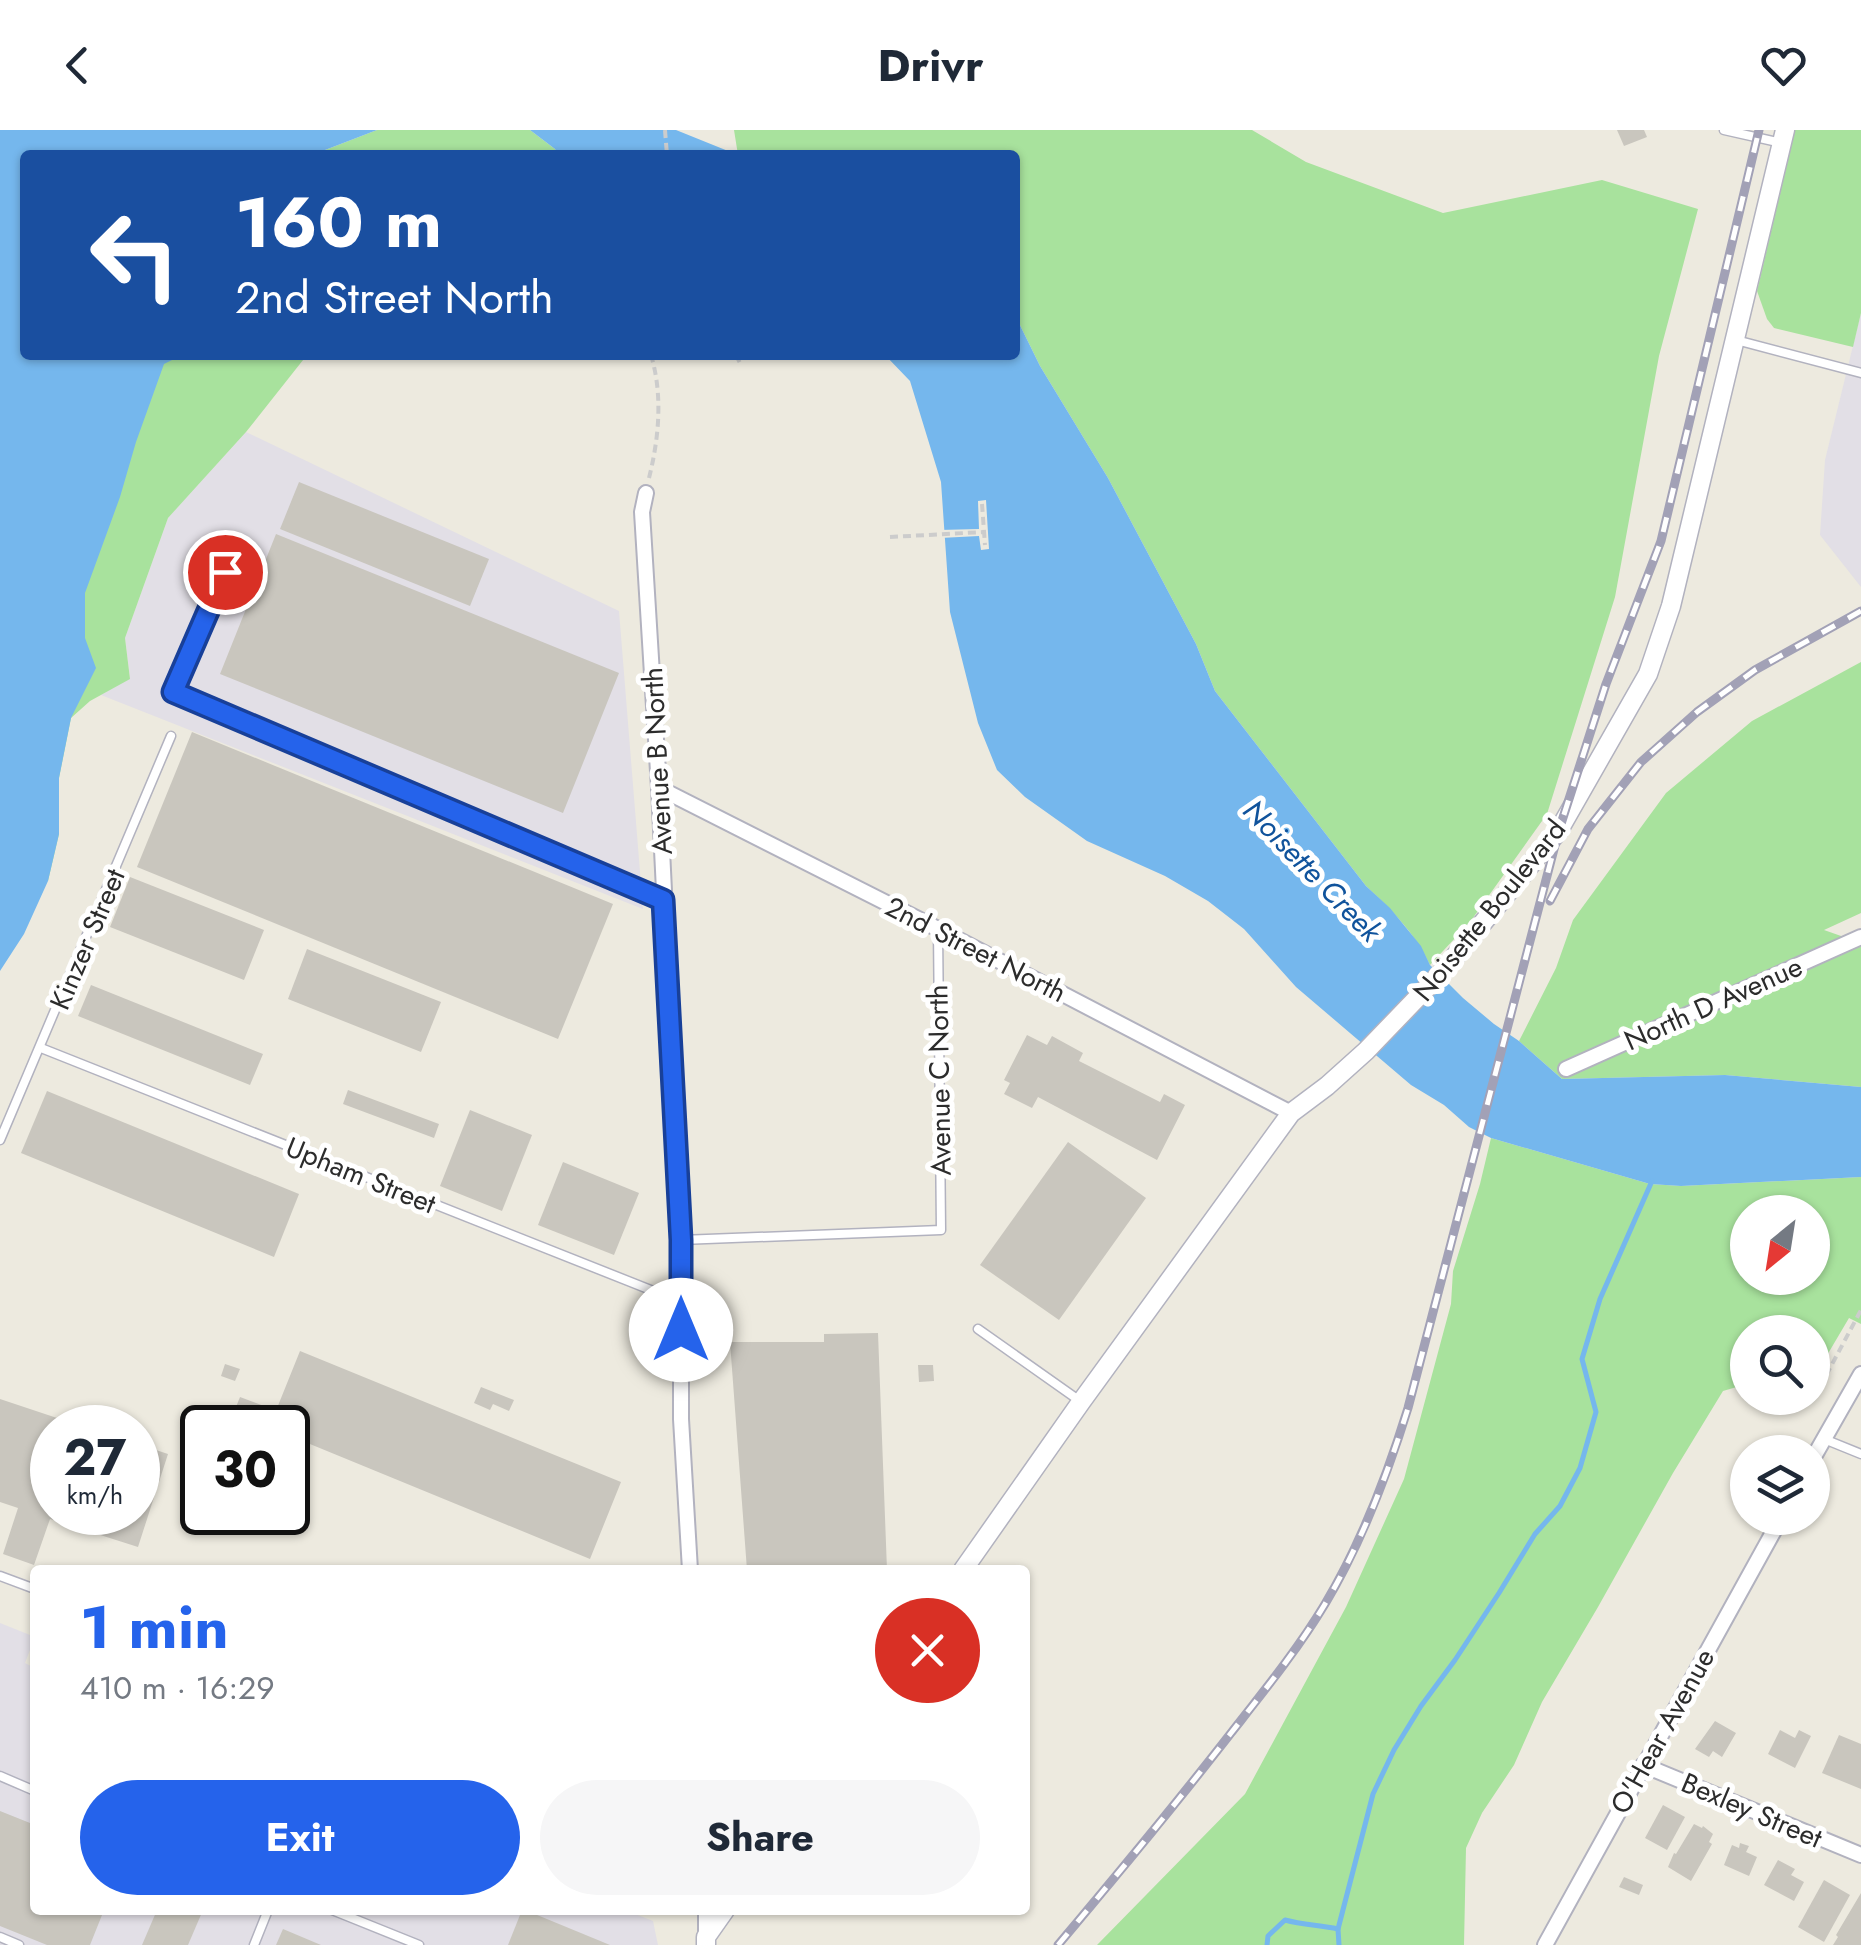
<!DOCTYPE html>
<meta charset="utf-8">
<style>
body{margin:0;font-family:Jost,sans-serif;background:#f6f6f7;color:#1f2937;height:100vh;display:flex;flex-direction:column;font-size:38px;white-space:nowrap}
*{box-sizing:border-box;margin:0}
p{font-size:32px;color:#747a83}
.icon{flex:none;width:55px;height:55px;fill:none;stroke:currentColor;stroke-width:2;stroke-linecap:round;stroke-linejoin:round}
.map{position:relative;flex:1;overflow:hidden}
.details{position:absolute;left:30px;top:1435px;width:1000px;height:350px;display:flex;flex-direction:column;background:#fff;border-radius:10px;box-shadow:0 2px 8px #0004}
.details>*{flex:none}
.banner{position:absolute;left:20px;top:20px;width:1000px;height:210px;border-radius:10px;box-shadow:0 2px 8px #0004;background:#1a4fa0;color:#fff;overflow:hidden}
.needle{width:65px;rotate:210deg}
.fabs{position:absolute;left:1730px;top:1065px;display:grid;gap:20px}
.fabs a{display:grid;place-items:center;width:100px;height:100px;border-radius:50%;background:#fff;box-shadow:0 2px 8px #0004;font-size:50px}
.speed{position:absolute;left:30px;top:1275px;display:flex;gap:20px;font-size:50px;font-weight:700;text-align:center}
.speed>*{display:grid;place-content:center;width:130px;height:130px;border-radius:50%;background:#fff;box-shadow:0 2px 8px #0004;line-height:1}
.speed small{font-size:25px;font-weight:400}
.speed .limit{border:5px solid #111;border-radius:15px;background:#fff;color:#111}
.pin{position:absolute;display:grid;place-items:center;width:85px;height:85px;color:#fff;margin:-42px;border:5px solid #fff;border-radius:50%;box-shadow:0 2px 10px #0007}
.me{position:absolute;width:110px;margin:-55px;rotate:0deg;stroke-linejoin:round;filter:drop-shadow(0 0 8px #0008)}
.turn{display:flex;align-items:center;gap:35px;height:210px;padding:0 50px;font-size:45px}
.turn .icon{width:130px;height:130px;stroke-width:2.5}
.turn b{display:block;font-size:70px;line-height:85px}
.round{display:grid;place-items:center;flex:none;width:105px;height:105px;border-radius:52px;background:#f6f6f7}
.overview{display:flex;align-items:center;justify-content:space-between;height:170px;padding:0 50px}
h1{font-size:60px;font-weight:700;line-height:75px;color:#2563eb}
.cta{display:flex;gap:20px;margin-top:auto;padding:20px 50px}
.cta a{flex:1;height:115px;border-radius:60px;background:#2563eb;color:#fff;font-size:40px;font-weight:700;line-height:115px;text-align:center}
.cta a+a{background:#f6f6f7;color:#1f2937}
header{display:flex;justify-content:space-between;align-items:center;height:130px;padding:0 50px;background:#fff;font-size:45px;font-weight:700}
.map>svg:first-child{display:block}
.industrial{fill:#e2dfe6}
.green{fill:#a8e29d;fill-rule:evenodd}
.water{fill:#75b7ed}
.pier{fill:#edeadf}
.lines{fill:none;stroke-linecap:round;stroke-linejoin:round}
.stream{stroke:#75b7ed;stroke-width:5}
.building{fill:#c9c6be}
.service-casing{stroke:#b2b2bf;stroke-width:11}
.minor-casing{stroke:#b2b2bf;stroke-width:18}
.tertiary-casing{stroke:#b2b2bf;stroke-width:21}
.path{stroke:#ccc;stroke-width:4;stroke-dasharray:8 5;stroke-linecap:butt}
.service{stroke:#fff;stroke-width:8}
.minor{stroke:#fff;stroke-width:14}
.tertiary{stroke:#fff;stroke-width:18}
.rail-casing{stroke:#a2a1b6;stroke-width:9}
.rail{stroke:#fff;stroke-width:5;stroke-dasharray:15;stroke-linecap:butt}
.route-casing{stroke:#184099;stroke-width:25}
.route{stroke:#2563eb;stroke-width:18}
.labels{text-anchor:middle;stroke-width:10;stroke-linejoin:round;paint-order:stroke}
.street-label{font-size:28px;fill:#2c2c2c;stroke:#fff}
.water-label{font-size:30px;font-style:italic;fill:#10539c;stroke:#fff}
</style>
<header><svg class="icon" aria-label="back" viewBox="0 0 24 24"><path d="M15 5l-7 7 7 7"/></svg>Drivr<svg class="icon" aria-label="heart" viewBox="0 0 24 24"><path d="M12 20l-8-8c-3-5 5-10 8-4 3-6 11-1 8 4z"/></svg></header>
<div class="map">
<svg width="1861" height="1815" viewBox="0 0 1861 1815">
<rect width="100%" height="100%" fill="#edeadf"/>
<g class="industrial">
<path d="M1861 183V457L1820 405 1825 330Z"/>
<path d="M246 302 619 481 643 779 101 565 130 548 125 508 168 388Z"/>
<path d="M0 1493 35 1507 25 1533 35 1538V1780H625L653 1791 658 1815H0Z"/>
</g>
<g class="green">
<path d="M377 0H530L555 19 558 25H312Z"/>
<path d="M734 0H1252L1306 32 1443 83 1602 50 1698 79 1659 226 1615 467 1547 684 1470 792 1430 835C1415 803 1391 779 1366 756L1215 561 1196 514 1108 348 1040 236 1015 185V25H738Z"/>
<path d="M1795 0H1861V183L1853 217 1774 198 1767 189 1757 161Z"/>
<path d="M144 225H307L246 302 168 388 125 508 130 549 90 571 71 588 59 648V704L48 751 0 627Z"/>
<path d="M1861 532V783L1824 800 1861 813V957L1725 945 1562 949 1519 911 1556 838 1573 790 1666 663 1752 591Z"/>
<path d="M1491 1008 1650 1054 1681 1056 1861 1047V1194L1849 1188 1813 1249 1812 1202H1748L1747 1254 1723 1261 1673 1343 1598 1477 1542 1572 1514 1635 1482 1683 1466 1718 1464 1815H1097L1245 1664 1346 1477 1404 1349 1451 1174 1453 1141 1480 1054ZM1748 1082H1812V1148H1748Z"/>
</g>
<g class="water">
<path d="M0 0H377L312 25H25V225H182L164 234 136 312 120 367 85 463V508L96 538 71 588 59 648V704L48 751 24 804 0 841Z"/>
<path d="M530 0H676L738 25H558L555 19Z"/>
<path d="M1015 185 1040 236 1108 348 1196 514 1215 561 1366 756 1390 778 1421 816 1430 835 1463 868 1494 894 1519 911 1562 949 1725 945 1861 957V1047L1681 1056 1650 1054 1491 1008 1469 997 1444 975 1411 955 1296 857 1244 799 1208 771 1165 746 1087 711 1025 667 997 640 978 593 950 482 941 352 910 251 885 225H1015Z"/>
</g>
<path class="pier" d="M986 370 989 419 981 420 979 406 940 408 939 400 979 399 978 371Z"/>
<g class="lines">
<g class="stream">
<path d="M1267 1815 1268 1806 1285 1790C1303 1795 1320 1795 1338 1799"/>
<path d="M1339 1815 1338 1799 1373 1664 1394 1620 1421 1576 1455 1530 1499 1463 1535 1404 1560 1376 1580 1338 1596 1282 1582 1229 1600 1169 1652 1051"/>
</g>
</g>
<g class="building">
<path d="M1617 0H1644L1647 7 1624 16Z"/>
<path d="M299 352 489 429 470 476 280 399Z"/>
<path d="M276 404 619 543 563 683 220 544Z"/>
<path d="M192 602 613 774 558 909 137 737Z"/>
<path d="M130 747 264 800 244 850 110 797Z"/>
<path d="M307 819 441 872 421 922 288 869Z"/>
<path d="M91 855 263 924 250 955 78 886Z"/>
<path d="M1027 905 1047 915 1052 906 1083 923 1079 931 1085 934 1160 972 1164 964 1185 975 1157 1030 1038 967 1032 978 1004 964 1010 953 1004 950Z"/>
<path d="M348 960 439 994 434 1008 343 974Z"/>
<path d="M47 961 299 1064 274 1127 21 1023Z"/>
<path d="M470 980 532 1005 502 1081 440 1056Z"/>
<path d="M1068 1012 1146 1068 1059 1190 980 1135Z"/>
<path d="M563 1032 639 1063 614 1125 538 1095Z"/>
<path d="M878 1203 887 1440H747L730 1212H824V1204Z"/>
<path d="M300 1221 621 1352 590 1429 288 1305V1298H269Z"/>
<path d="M225 1234 240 1239 235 1251 221 1246Z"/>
<path d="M918 1235H933L934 1251 919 1252Z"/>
<path d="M481 1257 514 1270 509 1281 493 1274 490 1280 474 1273Z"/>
<path d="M240 1267 264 1276 258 1291 234 1282Z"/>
<path d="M0 1269 84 1297 52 1298V1382H138V1314L168 1324 138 1417 50 1389 34 1435 3 1424 18 1378 0 1372Z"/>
<path d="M1715 1591 1736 1603 1722 1627 1713 1621 1709 1627 1695 1619Z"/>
<path d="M1780 1600 1795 1608 1799 1600 1811 1606 1795 1638 1768 1624Z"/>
<path d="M1839 1605 1861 1614V1659L1822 1643Z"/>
<path d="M1663 1675 1685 1687 1667 1720 1645 1708Z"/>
<path d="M0 1681 35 1695V1780H104L90 1815H47L0 1796Z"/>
<path d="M1694 1694 1702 1698 1703 1696 1713 1704 1709 1712 1712 1714 1691 1751 1668 1737 1674 1723 1676 1724Z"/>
<path d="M1740 1713 1749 1716 1746 1722 1757 1727 1749 1746 1724 1735 1732 1715 1739 1718Z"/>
<path d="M1778 1730 1795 1739 1791 1745 1804 1752 1794 1771 1764 1755Z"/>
<path d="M1624 1747 1643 1755 1639 1765 1619 1757Z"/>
<path d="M1824 1750 1850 1765 1824 1812 1798 1797Z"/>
<path d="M1861 1763V1815H1833L1838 1807 1836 1805Z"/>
<path d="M157 1780H203L188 1815H142Z"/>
<path d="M522 1780H525L610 1815H508Z"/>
<path d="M283 1799 321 1815H276Z"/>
</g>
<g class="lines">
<defs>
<g id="service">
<path d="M1724 0 1782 13"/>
<path d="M1736 210 1861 243"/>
<path d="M238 413 173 562 663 770"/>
<path d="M41 918 681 1172"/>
<path d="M0 1010 171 606"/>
<path d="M681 1110 941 1100 938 799"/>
<path d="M978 1199 1080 1271"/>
<path d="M1824 1309 1861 1324"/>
<path d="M0 1446 35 1459"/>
<path d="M0 1646 35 1661"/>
<path d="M332 1780 419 1815"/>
<path d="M0 1807 19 1815"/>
<path d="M254 1815 268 1780"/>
</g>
<g id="minor">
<path d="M646 363 642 382 659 658 681 1110V1289L690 1440"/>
<path d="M659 658 938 799 1291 983"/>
<path d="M1566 939 1861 807"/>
<path d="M1812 1330 1861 1244"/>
<path d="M1643 1635 1861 1725"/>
<path d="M706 1780V1807"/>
<path d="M1545 1815 1781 1388"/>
</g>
<g id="tertiary">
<path d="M963 1440 1081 1272 1291 983 1327 956 1366 921 1444 840 1559 700 1648 544 1671 476 1785 0"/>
<path d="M706 1815V1807L725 1780"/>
</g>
</defs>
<use href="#service" class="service-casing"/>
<use href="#minor" class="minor-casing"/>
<use href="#tertiary" class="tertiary-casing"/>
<g class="path">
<path d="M665 0 667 25"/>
<path d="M736 225 741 235"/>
<path d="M649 348C659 308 663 265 651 225"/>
<path d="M982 374 985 415"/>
<path d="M890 407 984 402"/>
<path d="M1814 1268 1861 1180"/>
</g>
<use href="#service" class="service"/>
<use href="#minor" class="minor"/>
<use href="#tertiary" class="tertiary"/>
<defs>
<g id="rail">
<path d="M1550 771 1588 699 1641 632 1697 582 1755 540 1861 481"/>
<path d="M1058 1815C1117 1745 1175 1675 1231 1603 1264 1561 1298 1519 1325 1474 1362 1412 1387 1346 1408 1278L1559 700 1606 554 1661 411 1759 0"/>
</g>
</defs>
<use href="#rail" class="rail-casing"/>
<use href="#rail" class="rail"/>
</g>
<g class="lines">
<defs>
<path id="route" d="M225 442 173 562 663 770 681 1110V1200"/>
</defs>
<use href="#route" class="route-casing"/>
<use href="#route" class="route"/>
</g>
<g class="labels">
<g class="street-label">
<text transform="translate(657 631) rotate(-93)" y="10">Avenue B North</text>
<text transform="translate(1489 780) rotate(-51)" y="10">Noisette Boulevard</text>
<text transform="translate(87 809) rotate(-67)" y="10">Kinzer Street</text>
<text transform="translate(976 819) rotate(27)" y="10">2nd Street North</text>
<text transform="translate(1713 873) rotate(-24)" y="10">North D Avenue</text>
<text transform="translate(939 950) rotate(-91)" y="10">Avenue C North</text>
<text transform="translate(361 1045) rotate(22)" y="10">Upham Street</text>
<text transform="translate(1662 1601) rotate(-61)" y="10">O'Hear Avenue</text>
<text transform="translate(1752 1680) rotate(23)" y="10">Bexley Street</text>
</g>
<g class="water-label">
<text transform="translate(1312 741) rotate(46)" y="10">Noisette Creek</text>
</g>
</g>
</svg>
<div class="fabs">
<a><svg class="needle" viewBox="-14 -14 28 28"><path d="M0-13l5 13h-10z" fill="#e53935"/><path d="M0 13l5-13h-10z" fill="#747a83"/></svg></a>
<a><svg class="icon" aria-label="search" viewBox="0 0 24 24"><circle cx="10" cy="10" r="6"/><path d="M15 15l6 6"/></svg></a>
<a><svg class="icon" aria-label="layers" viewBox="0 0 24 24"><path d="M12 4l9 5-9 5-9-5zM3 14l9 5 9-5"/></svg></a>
</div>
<div class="speed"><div>27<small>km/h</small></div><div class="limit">30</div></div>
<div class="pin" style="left:225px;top:442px;background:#d93025"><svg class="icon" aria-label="arrive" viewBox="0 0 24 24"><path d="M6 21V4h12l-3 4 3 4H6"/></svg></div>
<svg class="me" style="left:681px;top:1200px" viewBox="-20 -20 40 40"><circle r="19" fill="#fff"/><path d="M0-13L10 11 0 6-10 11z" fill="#2563eb"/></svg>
<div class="banner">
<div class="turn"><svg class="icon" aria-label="left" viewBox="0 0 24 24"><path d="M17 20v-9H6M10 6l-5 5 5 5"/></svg><div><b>160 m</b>2nd Street North</div></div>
</div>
<section class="details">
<div class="overview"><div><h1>1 min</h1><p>410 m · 16:29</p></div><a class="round" style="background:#d93025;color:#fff"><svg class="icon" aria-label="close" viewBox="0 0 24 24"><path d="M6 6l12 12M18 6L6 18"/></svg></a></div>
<div class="cta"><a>Exit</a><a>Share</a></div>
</section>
</div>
